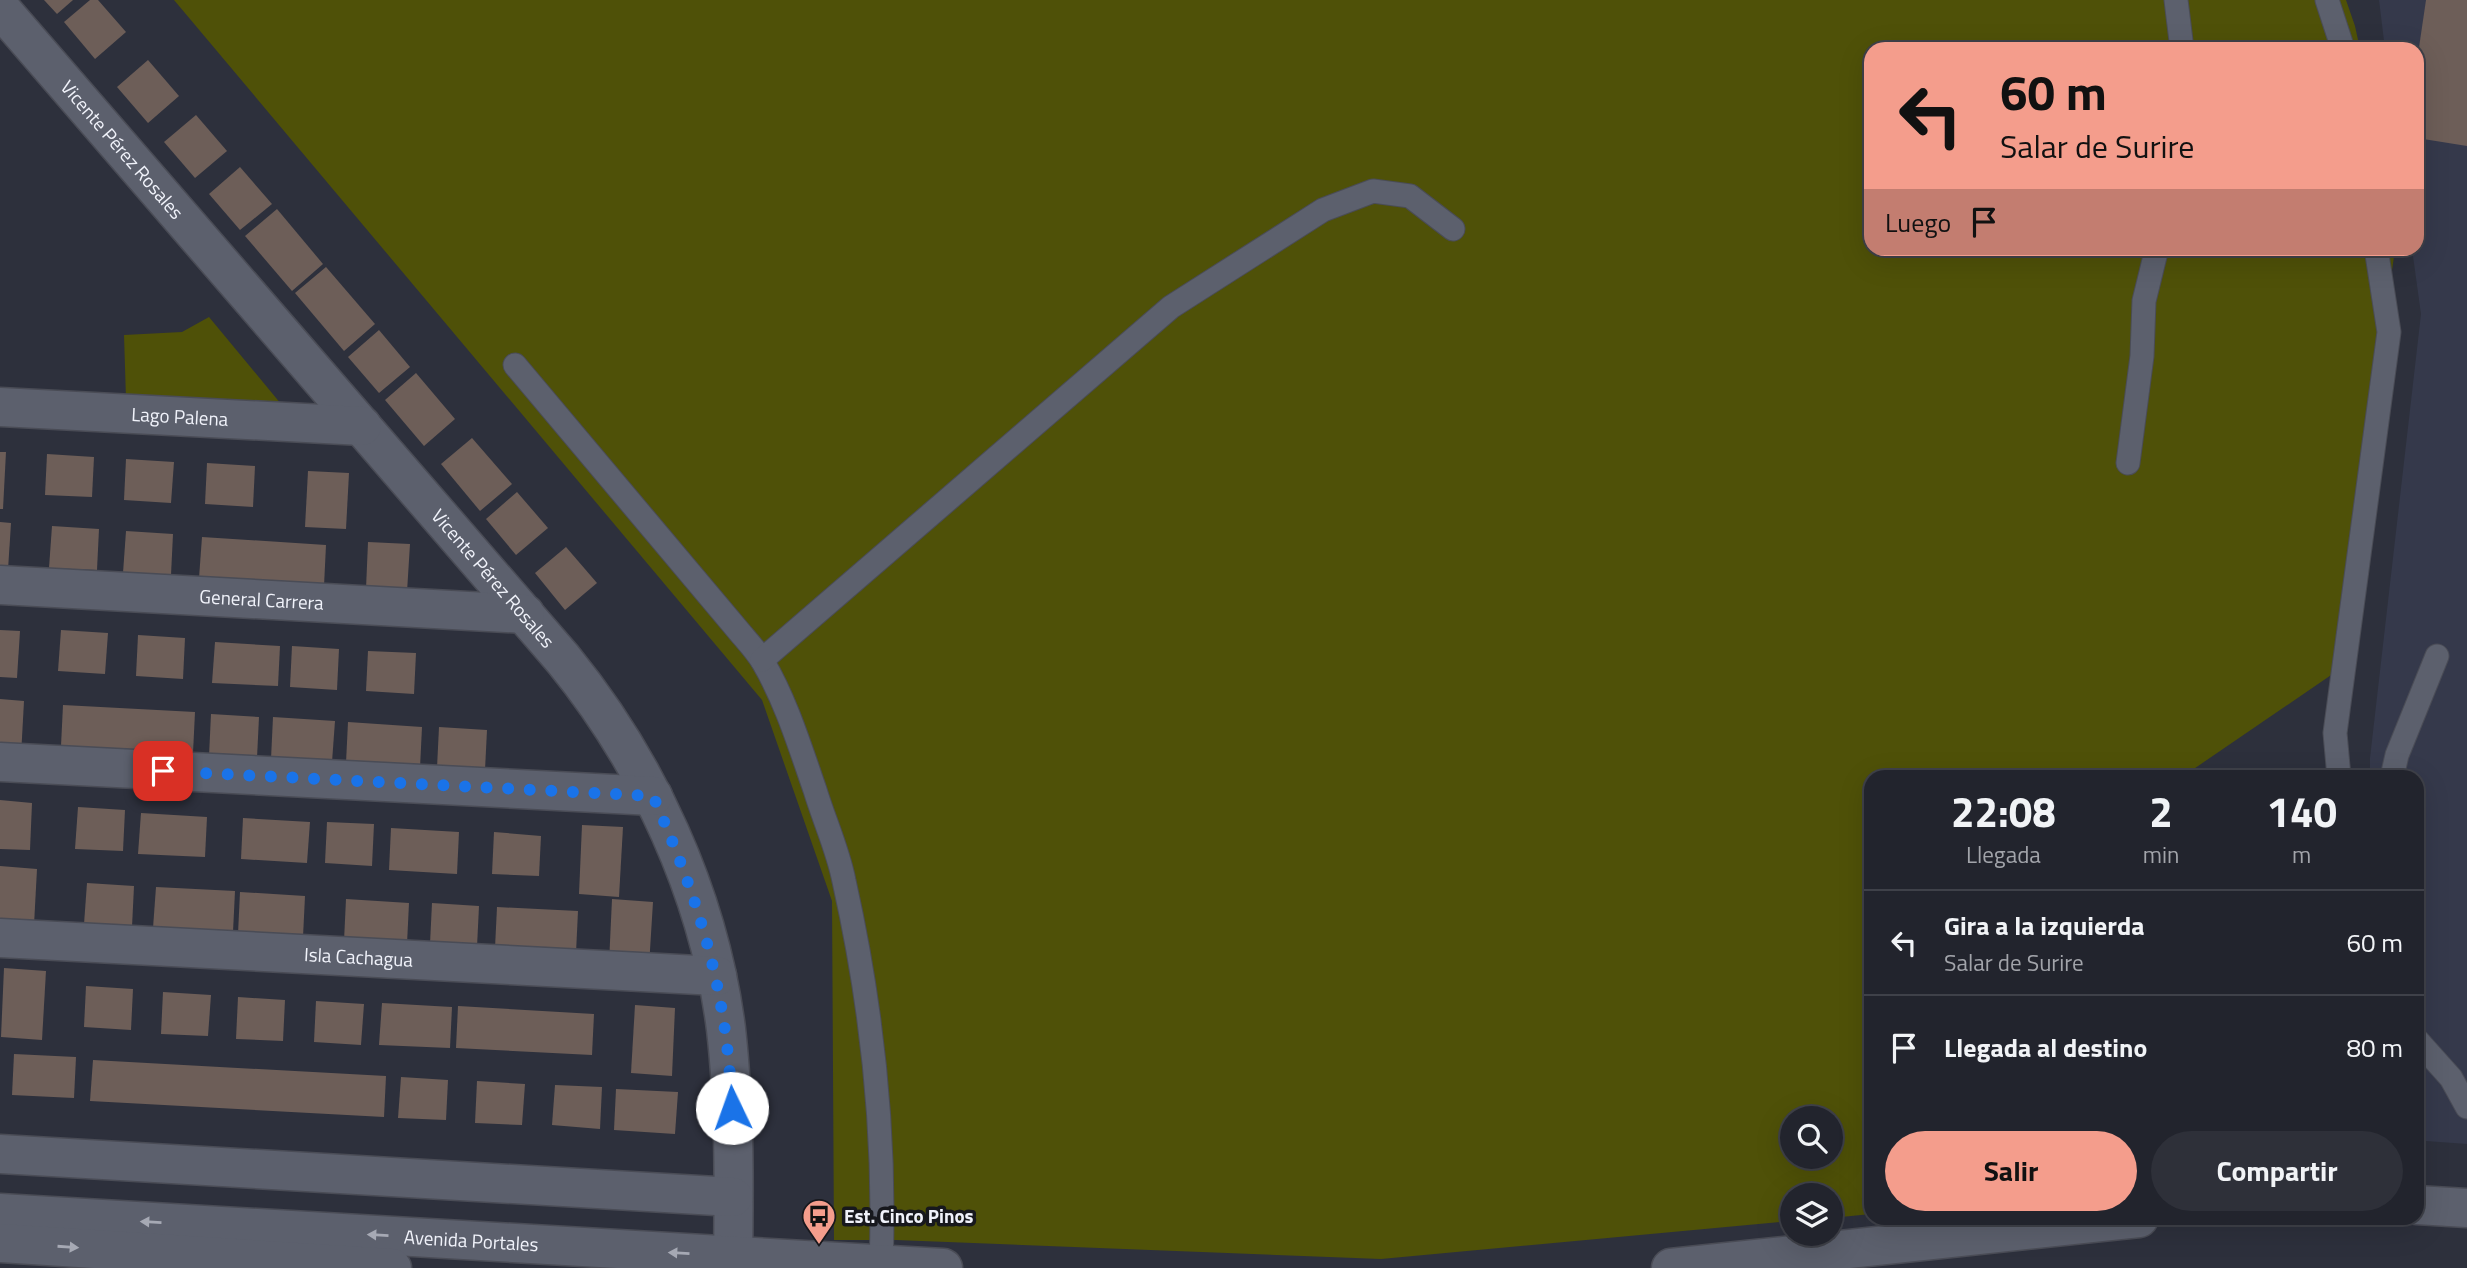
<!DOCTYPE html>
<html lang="es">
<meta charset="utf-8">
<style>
body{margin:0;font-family:"Titillium Web",sans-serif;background:#2e3039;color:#f1f3f6;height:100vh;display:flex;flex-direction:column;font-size:26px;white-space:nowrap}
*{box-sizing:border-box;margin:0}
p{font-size:23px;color:#a2a4aa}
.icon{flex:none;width:38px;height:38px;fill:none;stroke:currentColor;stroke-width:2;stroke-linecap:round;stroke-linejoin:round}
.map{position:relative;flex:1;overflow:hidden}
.side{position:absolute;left:1864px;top:770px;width:560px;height:455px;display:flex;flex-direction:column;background:#22242d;border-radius:21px;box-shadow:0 7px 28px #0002,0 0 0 2px #3f4149}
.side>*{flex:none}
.banner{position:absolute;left:1864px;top:42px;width:560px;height:214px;border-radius:21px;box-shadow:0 7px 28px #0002,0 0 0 2px #3f4149;background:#f49d8c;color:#111;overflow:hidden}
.fabs{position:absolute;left:1780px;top:1106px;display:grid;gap:14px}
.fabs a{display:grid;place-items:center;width:63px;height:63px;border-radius:50%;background:#22242d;box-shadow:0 7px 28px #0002,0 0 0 2px #3f4149;font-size:35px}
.pin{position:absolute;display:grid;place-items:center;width:60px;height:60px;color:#fff;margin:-30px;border-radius:14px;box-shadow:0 4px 10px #0006}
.me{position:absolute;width:77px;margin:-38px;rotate:357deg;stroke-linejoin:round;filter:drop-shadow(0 0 5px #0008)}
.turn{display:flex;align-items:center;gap:24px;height:147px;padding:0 21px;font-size:32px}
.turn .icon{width:91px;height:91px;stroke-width:2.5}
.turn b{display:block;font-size:49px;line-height:60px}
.then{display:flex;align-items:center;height:66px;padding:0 21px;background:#0003;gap:14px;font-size:26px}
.eta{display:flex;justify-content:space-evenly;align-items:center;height:119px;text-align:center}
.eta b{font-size:42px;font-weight:700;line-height:49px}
.primary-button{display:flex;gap:14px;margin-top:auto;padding:14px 21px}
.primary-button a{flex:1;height:80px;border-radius:42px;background:#f49d8c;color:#111;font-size:28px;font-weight:700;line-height:80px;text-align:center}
.primary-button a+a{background:#2e3039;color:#f1f3f6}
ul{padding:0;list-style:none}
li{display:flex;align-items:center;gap:21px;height:105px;padding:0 21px;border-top:2px solid #3f4149}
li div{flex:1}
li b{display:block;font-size:26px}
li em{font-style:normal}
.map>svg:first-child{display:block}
.built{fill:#35394b}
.green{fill:#4f5108;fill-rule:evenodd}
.building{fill:#6d5e58}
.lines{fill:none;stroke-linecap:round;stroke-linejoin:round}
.lane-casing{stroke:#4a4c56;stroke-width:25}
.street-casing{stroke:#4a4c56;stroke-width:41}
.secondary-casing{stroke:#4a4c56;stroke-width:41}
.lane{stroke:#5c606d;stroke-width:23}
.street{stroke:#5c606d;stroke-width:38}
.secondary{stroke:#5c606d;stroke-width:38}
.oneway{fill:#a6a9b4}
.route{stroke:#1a73e8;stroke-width:12;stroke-dasharray:0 21.6}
.labels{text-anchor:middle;stroke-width:7;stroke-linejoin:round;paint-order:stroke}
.street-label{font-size:19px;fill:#f0f2fa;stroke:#17181d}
.poi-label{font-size:19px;font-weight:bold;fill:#f0f2fa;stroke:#17181d;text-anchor:start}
</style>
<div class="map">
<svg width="2467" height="1268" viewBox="0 0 2467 1268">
<rect width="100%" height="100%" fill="#2d303c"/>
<path class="built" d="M2379 0H2467V1144L2426 1141 2417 1118V777H2370V758L2421 314 2412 249 2417 248V49H2385Z"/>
<g class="green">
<path d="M174 0H2346L2355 26 2360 49H1871V248L2395 249 2337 671 2182 777H1871V1214L1831 1218 1830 1195H1792V1221L1381 1259 896 1240H834L832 901 762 700ZM1792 1118H1830V1157H1792Z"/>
<path d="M209 317 286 410 126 399 124 335 182 332Z"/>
</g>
<g class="building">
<path d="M44 0H73L57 14Z"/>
<path d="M90 0H98L126 32 95 59 64 22Z"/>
<path d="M2426 0H2467V146L2417 138V61Z"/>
<path d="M148 60 179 96 148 123 117 87Z"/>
<path d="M196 115 227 151 195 178 164 142Z"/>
<path d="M240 167 272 204 240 230 209 194Z"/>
<path d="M277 209 323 264 292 291 245 236Z"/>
<path d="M326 267 375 324 344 351 295 293Z"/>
<path d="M379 330 410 367 379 393 348 357Z"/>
<path d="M416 373 455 419 424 446 385 400Z"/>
<path d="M472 438 512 484 480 511 441 464Z"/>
<path d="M0 452H6L3 509H0Z"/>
<path d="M47 454 94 457 92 497 45 495Z"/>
<path d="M126 459 174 462 171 503 124 500Z"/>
<path d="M207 463 255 466 253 507 205 504Z"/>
<path d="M308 471 349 473 346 529 305 527Z"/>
<path d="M517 492 548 528 516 555 486 519Z"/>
<path d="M0 522 11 523 8 570H0Z"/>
<path d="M52 526 99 529 97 570 49 568Z"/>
<path d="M126 531 173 534 171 575 123 573Z"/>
<path d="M202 537 326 545 324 586 199 578Z"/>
<path d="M368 542 410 544 407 592 366 589Z"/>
<path d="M566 547 597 583 565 610 535 573Z"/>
<path d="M0 630 20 631 17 678 0 677Z"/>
<path d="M61 630 108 633 105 674 58 671Z"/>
<path d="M138 635 185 638 183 679 136 676Z"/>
<path d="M215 642 280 646 278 686 212 683Z"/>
<path d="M292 646 339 649 337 690 290 687Z"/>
<path d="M368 651 416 653 414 694 366 691Z"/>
<path d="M0 699 24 701 21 756 0 754Z"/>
<path d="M63 705 195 712 193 753 61 746Z"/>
<path d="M211 714 259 717 257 758 209 756Z"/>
<path d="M273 717 335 721 332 762 271 759Z"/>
<path d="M348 722 422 727 420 768 346 763Z"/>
<path d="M439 727 487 730 485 770 437 768Z"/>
<path d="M0 800 32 803 30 850 0 849Z"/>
<path d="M78 807 125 810 123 851 75 849Z"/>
<path d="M141 813 207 817 205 857 138 854Z"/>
<path d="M243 818 310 822 307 863 241 859Z"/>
<path d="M327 822 374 824 372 866 325 863Z"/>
<path d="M582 825 623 827 619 897 579 894Z"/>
<path d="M391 828 459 832 457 874 389 870Z"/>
<path d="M494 832 541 836 539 876 492 874Z"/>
<path d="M0 866 37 869 34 925 0 924Z"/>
<path d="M87 883 134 886 132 927 84 924Z"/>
<path d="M156 887 235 891 233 932 153 928Z"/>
<path d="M240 892 305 896 303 937 238 934Z"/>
<path d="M346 899 409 903 407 944 344 941Z"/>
<path d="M612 899 653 902 649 966 609 963Z"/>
<path d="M432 903 479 906 477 947 430 944Z"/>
<path d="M497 907 578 911 576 953 495 948Z"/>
<path d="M4 968 46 971 42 1040 1 1037Z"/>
<path d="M86 986 133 989 131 1030 84 1027Z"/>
<path d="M163 992 211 995 208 1036 161 1034Z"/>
<path d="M238 997 285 1000 283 1041 236 1039Z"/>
<path d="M316 1001 364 1004 361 1045 314 1042Z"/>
<path d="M382 1003 452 1007 450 1048 379 1045Z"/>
<path d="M635 1005 675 1008 672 1076 631 1073Z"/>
<path d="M458 1006 594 1014 592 1055 456 1048Z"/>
<path d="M14 1054 76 1057 74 1098 12 1095Z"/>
<path d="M93 1060 386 1076 384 1117 90 1101Z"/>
<path d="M401 1077 448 1080 446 1120 398 1118Z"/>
<path d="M477 1081 525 1084 522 1125 475 1123Z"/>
<path d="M555 1085 602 1087 600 1129 552 1125Z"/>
<path d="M616 1089 678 1092 675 1134 614 1130Z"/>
</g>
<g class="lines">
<defs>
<g id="lane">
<path d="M2176 0 2182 49"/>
<path d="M2327 0 2343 49"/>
<path d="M515 365 737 629C746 640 756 650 763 662 786 701 800 747 815 790 824 820 838 850 844 881 872 1006 886 1136 881 1265"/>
<path d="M2128 463 2142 356 2144 301 2157 248"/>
<path d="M762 660 1171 307 1323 210 1373 191 1410 196 1453 229"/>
<path d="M2339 777 2335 733 2389 332 2376 248"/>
<path d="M2392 777 2397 755 2437 656"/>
<path d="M2417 1040 2451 1078 2467 1107"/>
</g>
<g id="street">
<path id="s1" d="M0 8 563 659C648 763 709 895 726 1029 735 1108 734 1188 733 1268"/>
<path id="s2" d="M0 407 362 426"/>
<path id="s3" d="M0 585 525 614"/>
<path d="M0 762 653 796"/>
<path id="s4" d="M0 938 717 976"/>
<path d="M0 1154 733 1197"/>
</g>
<g id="secondary">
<path d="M2417 1205 2467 1208"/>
<path id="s5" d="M0 1213 943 1268"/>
<path d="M0 1243 392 1268"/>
<path d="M1671 1268 2139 1218"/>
</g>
</defs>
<use href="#lane" class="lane-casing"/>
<use href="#street" class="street-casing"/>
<use href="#secondary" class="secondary-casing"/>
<use href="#lane" class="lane"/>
<use href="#street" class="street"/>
<use href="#secondary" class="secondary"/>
</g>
<defs><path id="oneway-solid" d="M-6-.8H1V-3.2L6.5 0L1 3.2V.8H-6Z" transform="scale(1.75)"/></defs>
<g class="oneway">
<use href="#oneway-solid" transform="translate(151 1222) rotate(-177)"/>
<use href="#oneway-solid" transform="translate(378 1235) rotate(-177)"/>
<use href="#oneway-solid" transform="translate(68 1247) rotate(4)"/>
<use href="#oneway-solid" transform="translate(679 1253) rotate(-177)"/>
</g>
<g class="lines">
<path class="route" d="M163 771 653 796C700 902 727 991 732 1108"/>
</g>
<defs>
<symbol id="bus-pin" viewBox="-11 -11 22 30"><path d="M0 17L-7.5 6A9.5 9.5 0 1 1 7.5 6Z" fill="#f49d8c" stroke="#17181d"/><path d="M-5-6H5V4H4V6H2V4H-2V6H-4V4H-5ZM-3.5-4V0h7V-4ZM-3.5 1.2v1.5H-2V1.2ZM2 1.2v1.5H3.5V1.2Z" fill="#111"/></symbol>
</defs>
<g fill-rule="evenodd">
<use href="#bus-pin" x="800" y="1197" width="38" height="52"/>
</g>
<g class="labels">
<g class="street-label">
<text dy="7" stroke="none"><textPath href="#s1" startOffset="187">Vicente Pérez Rosales</textPath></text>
<text dy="7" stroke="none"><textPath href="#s2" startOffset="180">Lago Palena</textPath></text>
<text dy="7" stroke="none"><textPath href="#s1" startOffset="754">Vicente Pérez Rosales</textPath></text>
<text dy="7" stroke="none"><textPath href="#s3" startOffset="262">General Carrera</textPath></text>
<text dy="7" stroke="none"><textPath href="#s4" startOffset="359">Isla Cachagua</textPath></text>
<text dy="7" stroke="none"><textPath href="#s5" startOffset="472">Avenida Portales</textPath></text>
</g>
<g class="poi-label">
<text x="844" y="1223">Est. Cinco Pinos</text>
</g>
</g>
</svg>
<div class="fabs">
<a><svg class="icon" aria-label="search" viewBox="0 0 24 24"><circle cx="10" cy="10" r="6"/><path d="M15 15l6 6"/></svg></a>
<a><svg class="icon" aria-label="layers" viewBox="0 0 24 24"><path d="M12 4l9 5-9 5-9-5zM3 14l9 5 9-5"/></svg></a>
</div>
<div class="pin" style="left:163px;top:771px;background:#d93025"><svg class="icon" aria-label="arrive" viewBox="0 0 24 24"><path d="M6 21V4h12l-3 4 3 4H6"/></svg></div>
<svg class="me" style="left:732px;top:1108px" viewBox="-20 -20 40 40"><circle r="19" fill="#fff"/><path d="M0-13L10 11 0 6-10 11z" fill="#1a73e8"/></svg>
<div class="banner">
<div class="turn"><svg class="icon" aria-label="left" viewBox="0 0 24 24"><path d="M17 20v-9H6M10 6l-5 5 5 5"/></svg><div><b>60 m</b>Salar de Surire</div></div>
<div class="then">Luego<svg class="icon" aria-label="arrive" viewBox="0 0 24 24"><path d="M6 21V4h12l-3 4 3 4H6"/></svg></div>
</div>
<section class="side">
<div class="eta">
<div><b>22:08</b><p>Llegada</p></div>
<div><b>2</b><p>min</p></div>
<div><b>140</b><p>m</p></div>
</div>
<ul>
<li><svg class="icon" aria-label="left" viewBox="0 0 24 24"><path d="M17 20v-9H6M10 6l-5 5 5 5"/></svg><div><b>Gira a la izquierda</b><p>Salar de Surire</p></div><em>60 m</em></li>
<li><svg class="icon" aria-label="arrive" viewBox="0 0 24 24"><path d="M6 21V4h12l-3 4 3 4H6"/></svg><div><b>Llegada al destino</b></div><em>80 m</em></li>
</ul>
<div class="primary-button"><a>Salir</a><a>Compartir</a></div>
</section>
</div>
